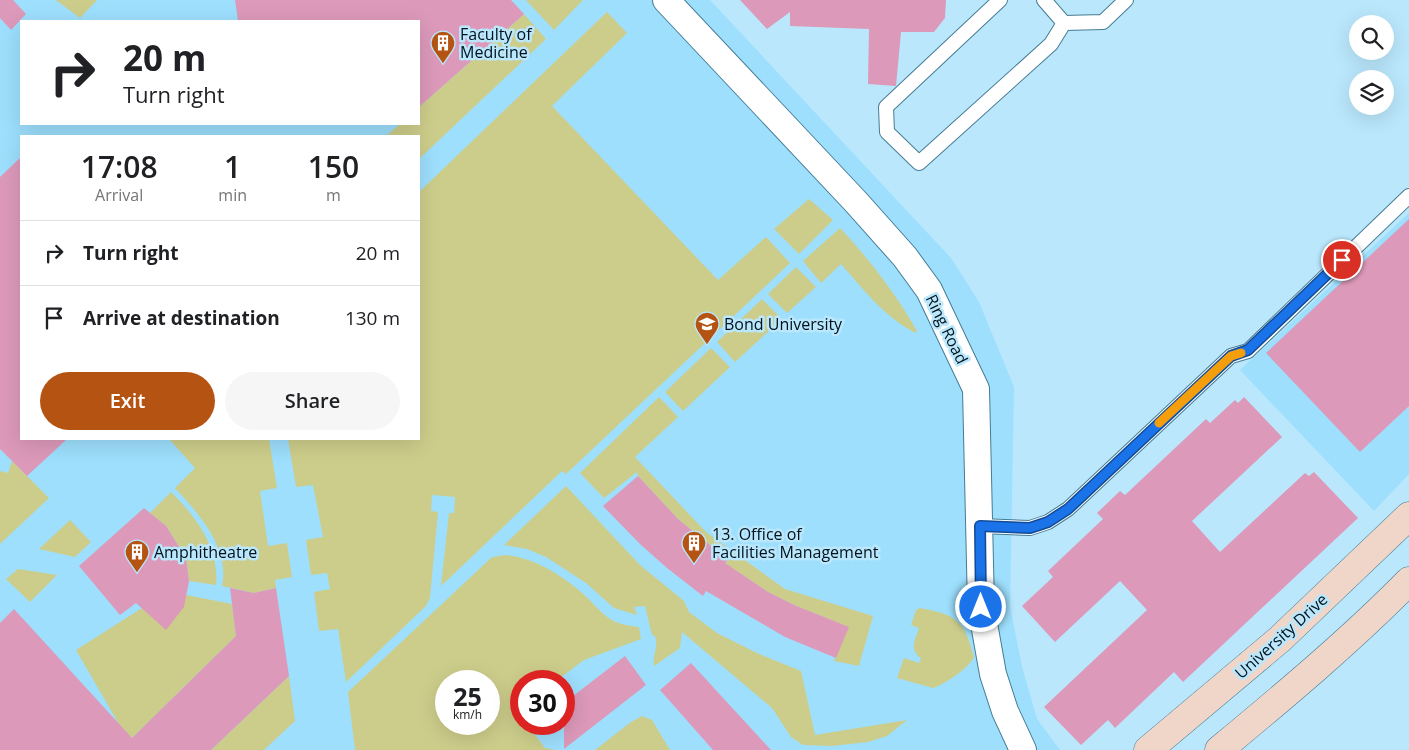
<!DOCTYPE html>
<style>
body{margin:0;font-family:"Open Sans",sans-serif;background:#f6f6f6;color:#202124;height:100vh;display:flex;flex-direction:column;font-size:19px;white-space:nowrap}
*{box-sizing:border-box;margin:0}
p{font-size:16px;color:#757577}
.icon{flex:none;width:28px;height:28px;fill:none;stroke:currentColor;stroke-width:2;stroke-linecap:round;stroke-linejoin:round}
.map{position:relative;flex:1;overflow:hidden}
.sheet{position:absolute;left:20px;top:135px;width:400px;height:305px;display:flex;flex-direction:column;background:#fff;border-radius:0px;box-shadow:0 5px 20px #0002}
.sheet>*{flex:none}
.banner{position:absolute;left:20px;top:20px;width:400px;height:105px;border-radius:0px;box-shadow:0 5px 20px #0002;background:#fff;color:#202124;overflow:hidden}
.buttons{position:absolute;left:1349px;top:15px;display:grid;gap:10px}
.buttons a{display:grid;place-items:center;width:45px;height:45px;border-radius:50%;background:#fff;box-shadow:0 5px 20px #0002;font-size:25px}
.speed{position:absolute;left:435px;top:670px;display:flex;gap:10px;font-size:25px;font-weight:700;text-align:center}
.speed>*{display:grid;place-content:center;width:65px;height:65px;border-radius:50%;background:#fff;box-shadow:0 5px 20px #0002;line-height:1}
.speed small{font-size:12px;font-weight:400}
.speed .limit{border:8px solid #d22;background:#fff;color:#111}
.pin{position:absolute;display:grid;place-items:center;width:42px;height:42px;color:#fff;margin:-21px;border:2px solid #fff;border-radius:50%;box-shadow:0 1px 5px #0007}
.me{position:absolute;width:55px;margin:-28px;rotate:0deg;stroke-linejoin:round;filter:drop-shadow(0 0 4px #0008)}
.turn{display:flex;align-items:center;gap:18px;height:105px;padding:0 20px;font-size:22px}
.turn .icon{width:65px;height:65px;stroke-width:2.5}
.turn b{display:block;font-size:35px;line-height:42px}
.eta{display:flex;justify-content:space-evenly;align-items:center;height:85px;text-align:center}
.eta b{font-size:30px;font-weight:600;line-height:35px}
.primary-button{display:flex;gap:10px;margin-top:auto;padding:10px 20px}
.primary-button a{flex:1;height:58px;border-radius:30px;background:#b55412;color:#fff;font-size:20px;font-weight:600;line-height:58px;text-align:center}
.primary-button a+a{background:#f6f6f6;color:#202124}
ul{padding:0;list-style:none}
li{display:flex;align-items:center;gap:15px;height:65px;padding:0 20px;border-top:1px solid #e0e0e0}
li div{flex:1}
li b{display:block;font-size:19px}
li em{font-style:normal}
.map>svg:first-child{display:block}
.built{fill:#9ddffd;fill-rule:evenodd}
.green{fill:#cdcd8b;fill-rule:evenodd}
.building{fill:#dc99ba}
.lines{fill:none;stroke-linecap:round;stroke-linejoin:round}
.lane-casing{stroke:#457c93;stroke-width:16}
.street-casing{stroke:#457c93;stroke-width:28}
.secondary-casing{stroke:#457c93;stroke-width:29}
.lane{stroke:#fff;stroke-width:14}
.street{stroke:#fff;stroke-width:26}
.secondary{stroke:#efd6c8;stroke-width:28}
.route-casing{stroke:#114b97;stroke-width:12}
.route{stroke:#1a73e8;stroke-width:9}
.slow{stroke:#f59e0b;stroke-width:9}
.labels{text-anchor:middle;stroke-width:5;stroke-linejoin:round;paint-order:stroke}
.poi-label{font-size:16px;fill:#00131c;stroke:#bae7fc;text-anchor:start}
.street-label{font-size:16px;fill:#00131c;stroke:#bae7fc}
</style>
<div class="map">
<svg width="1409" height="750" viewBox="0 0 1409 750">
<rect width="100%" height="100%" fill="#bae7fc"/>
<g class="built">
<path d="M0 0H710L951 258 979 302 1014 387 1010 606 1022 667 1037 719 1060 750H0ZM21 21H419V124H21ZM21 136H419V439H21ZM446 681H489V724H446ZM521 681H564V724H521Z"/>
<path d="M1409 213V474L1374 511 1240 370Z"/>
</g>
<g class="green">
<path d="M56 0H97L80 18Z"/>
<path d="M526 0H583L554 30Z"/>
<path d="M607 12 627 33 552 106 718 280 766 237 790 263 566 474 562 471 441 586 449 513H454L455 497 432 495 431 511 438 512 430 598 426 606 346 682 338 629 319 631 314 592 330 589 327 573 311 575 306 540 323 537 313 485 296 487 288 439H419V192Z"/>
<path d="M524 14 546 39 419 159V136H386L400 124H419V107Z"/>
<path d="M809 199 833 220 799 254 774 229Z"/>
<path d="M840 228C870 260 896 294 917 331L916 333C885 318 864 290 841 264L821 283 803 261Z"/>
<path d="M796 267 816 287 787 313 768 294Z"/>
<path d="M762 299 782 319 735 362 717 342Z"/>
<path d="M711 348 730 367 683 411 665 392Z"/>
<path d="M659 397 678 417 635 457 706 532 785 589 873 616 859 666 834 661 848 627 794 605 768 592 735 570 719 571 728 560 678 519 638 476 637 472 604 498 580 473Z"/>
<path d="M169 439H269L277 488 260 491 268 546 287 543 292 577 275 580 276 588 254 593 222 586C230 548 199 514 175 488L195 468Z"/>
<path d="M12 461 49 498 0 544V471L8 473Z"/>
<path d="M566 486 640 565 684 601 689 612 717 633 759 654 801 671 815 735 907 720 887 736 868 742 832 746 803 745 791 737 772 708 682 632 680 648 654 666C652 654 659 648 655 636L652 635 645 606 634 607 637 615 614 608 586 583 546 557 527 549 504 545Z"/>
<path d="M171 492C197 518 219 547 216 585L189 581 186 558 166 526 150 513Z"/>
<path d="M70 520 91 542 75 557 39 549Z"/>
<path d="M506 555C534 558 560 574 581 592 592 601 603 617 616 622 623 625 631 626 639 627L641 639 584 660 556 681H521V724H536L530 728 545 748 556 750H355L348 692 492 557ZM446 681H489V724H446Z"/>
<path d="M18 569 57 575 30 602 6 579Z"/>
<path d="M186 595 232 604 236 636 132 738 120 726 76 650 142 608 166 629Z"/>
<path d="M920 608C958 615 964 621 974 657 970 667 944 685 933 688L897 678 904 658 919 663 921 658C909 650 915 640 919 628L911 625 916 610Z"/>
<path d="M289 676 295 721 264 750H211Z"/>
<path d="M642 716 652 720 670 750H595L631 722Z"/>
</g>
<g class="building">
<path d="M0 0H13L26 14 11 30 0 18Z"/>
<path d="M235 0H511L524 14 419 107V21H238Z"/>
<path d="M740 0H946L945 18 934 32H901L896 86 868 84 869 29 790 26V12L767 29Z"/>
<path d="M21 157V439H67L27 476 0 449V177Z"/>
<path d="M1409 219V406L1360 452 1266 353Z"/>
<path d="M1244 397 1282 437 1192 521 1220 552 1305 473 1309 476 1314 472 1358 518 1183 682 1174 672 1115 728 1108 720 1081 745 1044 707 1147 610 1120 581 1055 642 1022 606 1053 577 1048 571 1103 519 1097 513 1120 491 1125 495 1206 419 1210 423 1235 400 1238 403Z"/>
<path d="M638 476 678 519 728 560 725 563 768 592 794 605 849 627 836 658 785 637 706 591 703 596 667 568 640 544 603 506Z"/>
<path d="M144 508 166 526 186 558 189 581 184 607 166 630 136 603 120 615 79 566Z"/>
<path d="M230 588 254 593 276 588 289 676 211 750H0V623L14 609 132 738 236 636Z"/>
<path d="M625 656 646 685 564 749V703Z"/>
<path d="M691 663 771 750H713L660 690Z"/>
</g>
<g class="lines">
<defs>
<g id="lane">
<path d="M1000 0 886 107 887 132 919 163 1051 44 1064 23"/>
<path d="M1044 0 1064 23 1103 22 1126 0"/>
<path d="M980 526 1030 528 1048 522 1068 509 1231 356 1248 351 1409 196"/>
</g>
<path id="street" d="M666 0 856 202 905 257 929 290 976 389 981 607 993 674 1005 711 1023 750"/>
<g id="secondary">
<path d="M1148 750 1280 639 1409 516"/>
<path d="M1219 750C1284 696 1350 641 1409 581"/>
</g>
</defs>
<use href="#lane" class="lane-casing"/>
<use href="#street" class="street-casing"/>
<use href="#secondary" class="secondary-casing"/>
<use href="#lane" class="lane"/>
<use href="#street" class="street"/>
<use href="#secondary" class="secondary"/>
</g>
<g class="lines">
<defs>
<path id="route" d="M981 607 980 526 1030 528 1048 522 1068 509 1231 356 1248 350 1342 260"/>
</defs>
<use href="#route" class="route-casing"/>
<use href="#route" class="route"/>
<path class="slow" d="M1159 423 1231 356 1241 353"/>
</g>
<defs>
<symbol id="building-pin" viewBox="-11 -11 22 30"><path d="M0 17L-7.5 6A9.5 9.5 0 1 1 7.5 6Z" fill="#b55412" stroke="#bae7fc"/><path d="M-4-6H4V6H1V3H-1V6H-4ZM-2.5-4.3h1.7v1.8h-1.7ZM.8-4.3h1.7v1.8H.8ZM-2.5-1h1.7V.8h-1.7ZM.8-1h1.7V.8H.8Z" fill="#fff"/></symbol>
<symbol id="university-pin" viewBox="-11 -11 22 30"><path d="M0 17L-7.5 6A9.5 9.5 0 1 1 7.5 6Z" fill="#b55412" stroke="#bae7fc"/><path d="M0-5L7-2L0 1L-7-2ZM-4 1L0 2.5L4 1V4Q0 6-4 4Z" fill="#fff"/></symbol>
</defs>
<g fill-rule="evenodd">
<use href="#building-pin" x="429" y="29" width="28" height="38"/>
<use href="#university-pin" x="693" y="310" width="28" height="38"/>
<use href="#building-pin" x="680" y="529" width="28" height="38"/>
<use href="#building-pin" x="123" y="538" width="28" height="38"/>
</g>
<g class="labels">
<g class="poi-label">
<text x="460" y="40">Faculty of<tspan x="460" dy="18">Medicine</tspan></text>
<text x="724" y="330">Bond University</text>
<text x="712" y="540">13. Office of<tspan x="712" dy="18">Facilities Management</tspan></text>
<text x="154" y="558">Amphitheatre</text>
</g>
<g class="street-label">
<text transform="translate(947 329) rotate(64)" y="6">Ring Road</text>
<text transform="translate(1281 636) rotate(-42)" y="6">University Drive</text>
</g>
</g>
</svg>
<div class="buttons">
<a><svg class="icon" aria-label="search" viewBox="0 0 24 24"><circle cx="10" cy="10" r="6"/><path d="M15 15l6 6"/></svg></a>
<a><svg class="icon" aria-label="layers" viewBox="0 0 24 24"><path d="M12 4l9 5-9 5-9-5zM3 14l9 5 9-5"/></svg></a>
</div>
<div class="speed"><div>25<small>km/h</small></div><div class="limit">30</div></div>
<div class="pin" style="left:1342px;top:260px;background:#d93025"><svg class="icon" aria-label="arrive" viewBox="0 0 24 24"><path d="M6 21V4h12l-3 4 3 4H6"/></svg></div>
<svg class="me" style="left:981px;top:607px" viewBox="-20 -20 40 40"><circle r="17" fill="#1a73e8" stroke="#fff" stroke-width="3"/><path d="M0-11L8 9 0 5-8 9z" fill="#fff"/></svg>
<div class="banner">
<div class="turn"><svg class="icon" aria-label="right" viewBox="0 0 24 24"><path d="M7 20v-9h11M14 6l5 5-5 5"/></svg><div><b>20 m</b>Turn right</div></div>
</div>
<section class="sheet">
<div class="eta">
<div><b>17:08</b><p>Arrival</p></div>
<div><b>1</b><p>min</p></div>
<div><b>150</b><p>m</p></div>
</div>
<ul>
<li><svg class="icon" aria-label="right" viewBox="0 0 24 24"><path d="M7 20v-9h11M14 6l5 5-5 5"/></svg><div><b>Turn right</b></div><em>20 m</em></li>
<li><svg class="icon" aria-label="arrive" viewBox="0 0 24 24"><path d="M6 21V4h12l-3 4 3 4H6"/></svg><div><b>Arrive at destination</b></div><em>130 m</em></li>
</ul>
<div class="primary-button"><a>Exit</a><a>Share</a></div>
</section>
</div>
